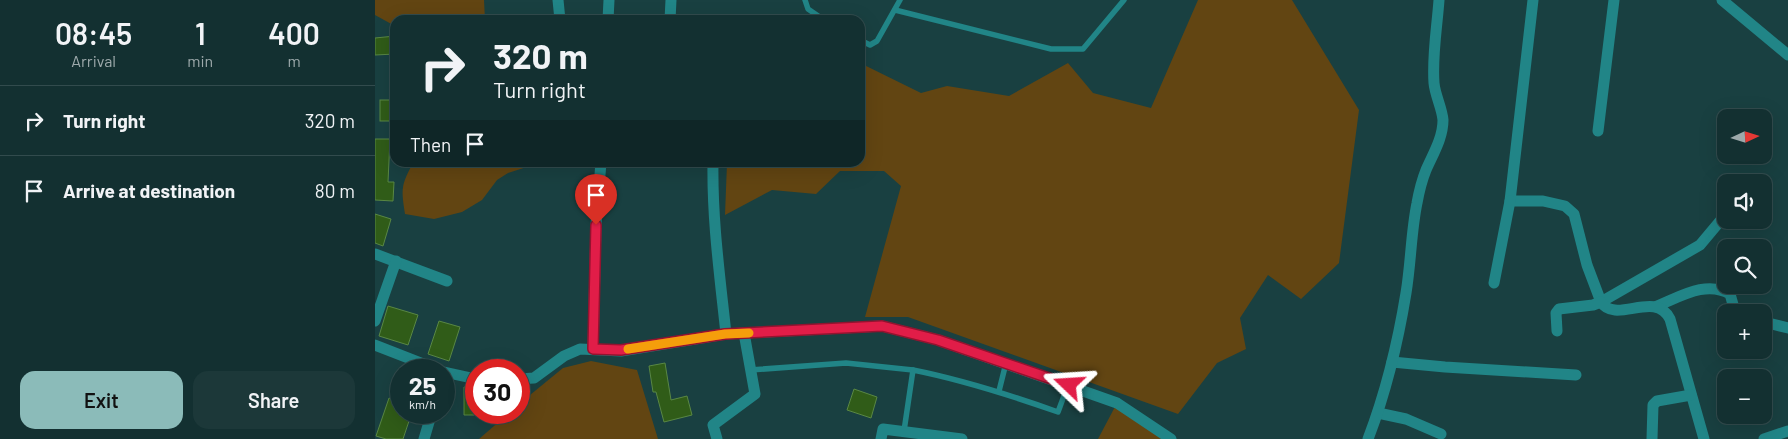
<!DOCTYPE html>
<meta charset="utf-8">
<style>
body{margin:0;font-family:Barlow,sans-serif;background:#1c3839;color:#f1f3f6;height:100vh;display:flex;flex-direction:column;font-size:19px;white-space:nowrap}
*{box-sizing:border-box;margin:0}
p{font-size:16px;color:#9da9ab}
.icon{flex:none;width:28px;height:28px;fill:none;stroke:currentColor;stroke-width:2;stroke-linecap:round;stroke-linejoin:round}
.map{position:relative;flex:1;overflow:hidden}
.details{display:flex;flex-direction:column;background:#133031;width:375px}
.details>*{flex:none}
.hud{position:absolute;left:15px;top:15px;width:475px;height:152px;border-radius:15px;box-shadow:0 5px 20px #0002,0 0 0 1px #324b4d;background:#133031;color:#f1f3f6;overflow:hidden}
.needle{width:32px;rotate:86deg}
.tools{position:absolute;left:1342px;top:109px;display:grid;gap:10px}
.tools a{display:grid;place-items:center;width:55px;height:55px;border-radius:10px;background:#133031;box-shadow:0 5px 20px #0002,0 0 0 1px #324b4d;font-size:25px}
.speed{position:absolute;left:15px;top:359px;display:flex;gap:10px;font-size:25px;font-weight:700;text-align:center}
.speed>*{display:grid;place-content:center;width:65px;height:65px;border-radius:50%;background:#133031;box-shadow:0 5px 20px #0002,0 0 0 1px #324b4d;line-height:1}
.speed small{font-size:12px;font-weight:400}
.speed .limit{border:8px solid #d22;background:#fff;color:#111}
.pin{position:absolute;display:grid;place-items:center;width:42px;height:42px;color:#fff;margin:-51px -21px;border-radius:50% 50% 50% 0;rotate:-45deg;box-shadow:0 0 5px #0007}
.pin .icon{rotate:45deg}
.me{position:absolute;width:55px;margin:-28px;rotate:290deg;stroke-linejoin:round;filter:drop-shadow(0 0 4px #0008)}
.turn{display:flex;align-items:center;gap:18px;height:105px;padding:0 20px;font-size:22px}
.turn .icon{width:65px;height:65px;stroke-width:2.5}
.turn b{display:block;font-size:35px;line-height:42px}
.then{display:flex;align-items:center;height:48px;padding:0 20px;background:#0003;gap:10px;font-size:19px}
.eta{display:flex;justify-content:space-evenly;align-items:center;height:85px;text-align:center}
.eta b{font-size:30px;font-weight:600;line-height:35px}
.cta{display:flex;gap:10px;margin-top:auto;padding:10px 20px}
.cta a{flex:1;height:58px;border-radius:15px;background:#8bbbb9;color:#111;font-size:20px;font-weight:600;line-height:58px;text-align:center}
.cta a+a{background:#1c3839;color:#f1f3f6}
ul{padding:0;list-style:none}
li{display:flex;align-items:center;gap:15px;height:70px;padding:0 20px;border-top:1px solid #324b4d}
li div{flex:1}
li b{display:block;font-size:19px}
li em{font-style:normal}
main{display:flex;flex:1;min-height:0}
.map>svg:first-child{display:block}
.green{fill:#624512}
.building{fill:#305c18;stroke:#598744}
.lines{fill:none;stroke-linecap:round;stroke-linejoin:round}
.lane{stroke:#218587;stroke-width:5.5}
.street{stroke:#218587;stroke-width:11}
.route-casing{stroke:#92132f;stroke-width:12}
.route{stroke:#e11d48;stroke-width:9}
.slow{stroke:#f59e0b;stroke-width:9}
</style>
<main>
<section class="details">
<div class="eta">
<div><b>08:45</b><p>Arrival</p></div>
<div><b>1</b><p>min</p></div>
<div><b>400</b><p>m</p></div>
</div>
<ul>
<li><svg class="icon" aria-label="right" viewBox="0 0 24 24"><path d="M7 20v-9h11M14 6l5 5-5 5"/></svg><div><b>Turn right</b></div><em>320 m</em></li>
<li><svg class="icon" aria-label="arrive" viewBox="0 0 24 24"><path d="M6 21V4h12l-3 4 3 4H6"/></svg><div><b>Arrive at destination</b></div><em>80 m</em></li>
</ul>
<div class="cta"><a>Exit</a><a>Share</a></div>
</section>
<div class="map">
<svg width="1413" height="439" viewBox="0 0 1413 439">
<rect width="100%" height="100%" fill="#194041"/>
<g class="green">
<path d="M0 0H109L110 20H20V26L0 15Z"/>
<path d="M823 0H917L984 110 964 263 926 299 893 275 865 318 871 349 842 363 803 414 533 317H490L526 186 509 171H465L441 194 397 190 350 215 352 163 485 162V63L546 93 572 86 634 96 693 63 718 93 776 108Z"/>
<path d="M38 163V162L162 163 161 164 133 173 122 180 107 200 87 212 59 219 30 214C26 189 26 185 38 163Z"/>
<path d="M216 361 262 370 283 439H104L134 413 144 412V404L188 368Z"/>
<path d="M742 403 796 439H723Z"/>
</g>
<g class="building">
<path d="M20 36V54L0 55V38Z"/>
<rect x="5" y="100" width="15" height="21"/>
<path d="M0 139H15L13 182H19L18 201 0 200Z"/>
<path d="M0 214 16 219 8 246 0 243Z"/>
<path d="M13 306 43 315 33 345 4 336Z"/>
<path d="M64 321 85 327 74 361 53 354Z"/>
<path d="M290 363 296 400 312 396 317 415 289 422 281 392H278L274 366Z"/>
<path d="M89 387 101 388V410L99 415H89Z"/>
<path d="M479 389 502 397 496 418 472 410Z"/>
<path d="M14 398 26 402V412H37L28 439H11L1 436Z"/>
</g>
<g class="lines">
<g class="lane">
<path d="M430 0 433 9 449 20"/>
<path d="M520 10 676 49H708L749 0"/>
<path d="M485 40 495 45 502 41 525 0"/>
<path d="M375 370 471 363 538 370"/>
<path d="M624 391 631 363"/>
<path d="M529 431 538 370C588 380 635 395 683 412L693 385"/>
</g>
<g class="street">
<path d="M183 0 185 20"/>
<path d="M1158 0 1135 201H1168L1190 206 1199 214 1212 265 1226 302 1325 245 1351 214"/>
<path d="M1347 0 1413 55"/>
<path d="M233 20 234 0"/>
<path d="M295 20 296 0"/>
<path d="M1223 131 1239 0"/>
<path d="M338 162C337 220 345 277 351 334"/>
<path d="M0 254 72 281"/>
<path d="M1119 283 1135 201"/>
<path d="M1282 306C1305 297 1331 280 1355 294L1359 308 1363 312"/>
<path d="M0 321 21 261"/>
<path d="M1389 322 1413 328"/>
<path d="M1182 331 1181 313 1184 309 1218 305 1226 302C1241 325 1280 289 1295 319L1329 439"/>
<path d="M0 345 64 370"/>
<path d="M218 349 221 225 226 162"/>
<path d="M1017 362 1070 367 1201 375"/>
<path d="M69 372 101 379"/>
<path d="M144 379 159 378 189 356 205 349 246 351 351 334 507 326 563 340 742 403 796 439"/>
<path d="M1003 413 1031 419 1066 434"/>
<path d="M49 439 57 412"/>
<path d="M342 439 338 425 380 394 369 333"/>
<path d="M506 439 508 429 587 439"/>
<path d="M993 439C1011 392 1023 342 1031 293 1036 263 1036 232 1042 203 1044 192 1047 180 1051 170 1058 154 1068 138 1068 120 1067 108 1060 95 1059 83 1057 55 1062 28 1064 0"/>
<path d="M1277 439 1278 405 1282 401 1316 395"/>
<path d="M1389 439 1413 431"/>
</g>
</g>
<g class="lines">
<defs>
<path id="route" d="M221 225 218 349 246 350 350 334 507 326 563 340 694 385"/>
</defs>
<use href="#route" class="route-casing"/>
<use href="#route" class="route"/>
<path class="slow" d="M253 349 350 334 374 333"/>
</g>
</svg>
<div class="tools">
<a><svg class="needle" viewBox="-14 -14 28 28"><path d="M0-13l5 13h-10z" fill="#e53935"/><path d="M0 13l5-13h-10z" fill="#9da9ab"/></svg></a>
<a><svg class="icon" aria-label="sound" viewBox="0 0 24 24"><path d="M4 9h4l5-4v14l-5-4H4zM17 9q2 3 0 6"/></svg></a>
<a><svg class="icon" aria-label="search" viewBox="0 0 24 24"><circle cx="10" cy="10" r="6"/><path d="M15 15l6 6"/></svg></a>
<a>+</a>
<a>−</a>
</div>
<div class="speed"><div>25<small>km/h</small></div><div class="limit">30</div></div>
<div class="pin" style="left:221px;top:225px;background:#d93025"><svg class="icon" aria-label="arrive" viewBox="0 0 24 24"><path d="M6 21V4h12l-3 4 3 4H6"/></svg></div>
<svg class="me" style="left:694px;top:385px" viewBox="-20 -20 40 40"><path d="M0-17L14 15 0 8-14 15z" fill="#e11d48" stroke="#fff" stroke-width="4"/></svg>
<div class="hud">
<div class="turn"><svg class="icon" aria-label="right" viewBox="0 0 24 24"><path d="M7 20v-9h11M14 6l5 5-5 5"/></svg><div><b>320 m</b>Turn right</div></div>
<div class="then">Then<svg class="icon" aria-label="arrive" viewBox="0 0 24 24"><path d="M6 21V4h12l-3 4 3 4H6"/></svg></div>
</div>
</div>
</main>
